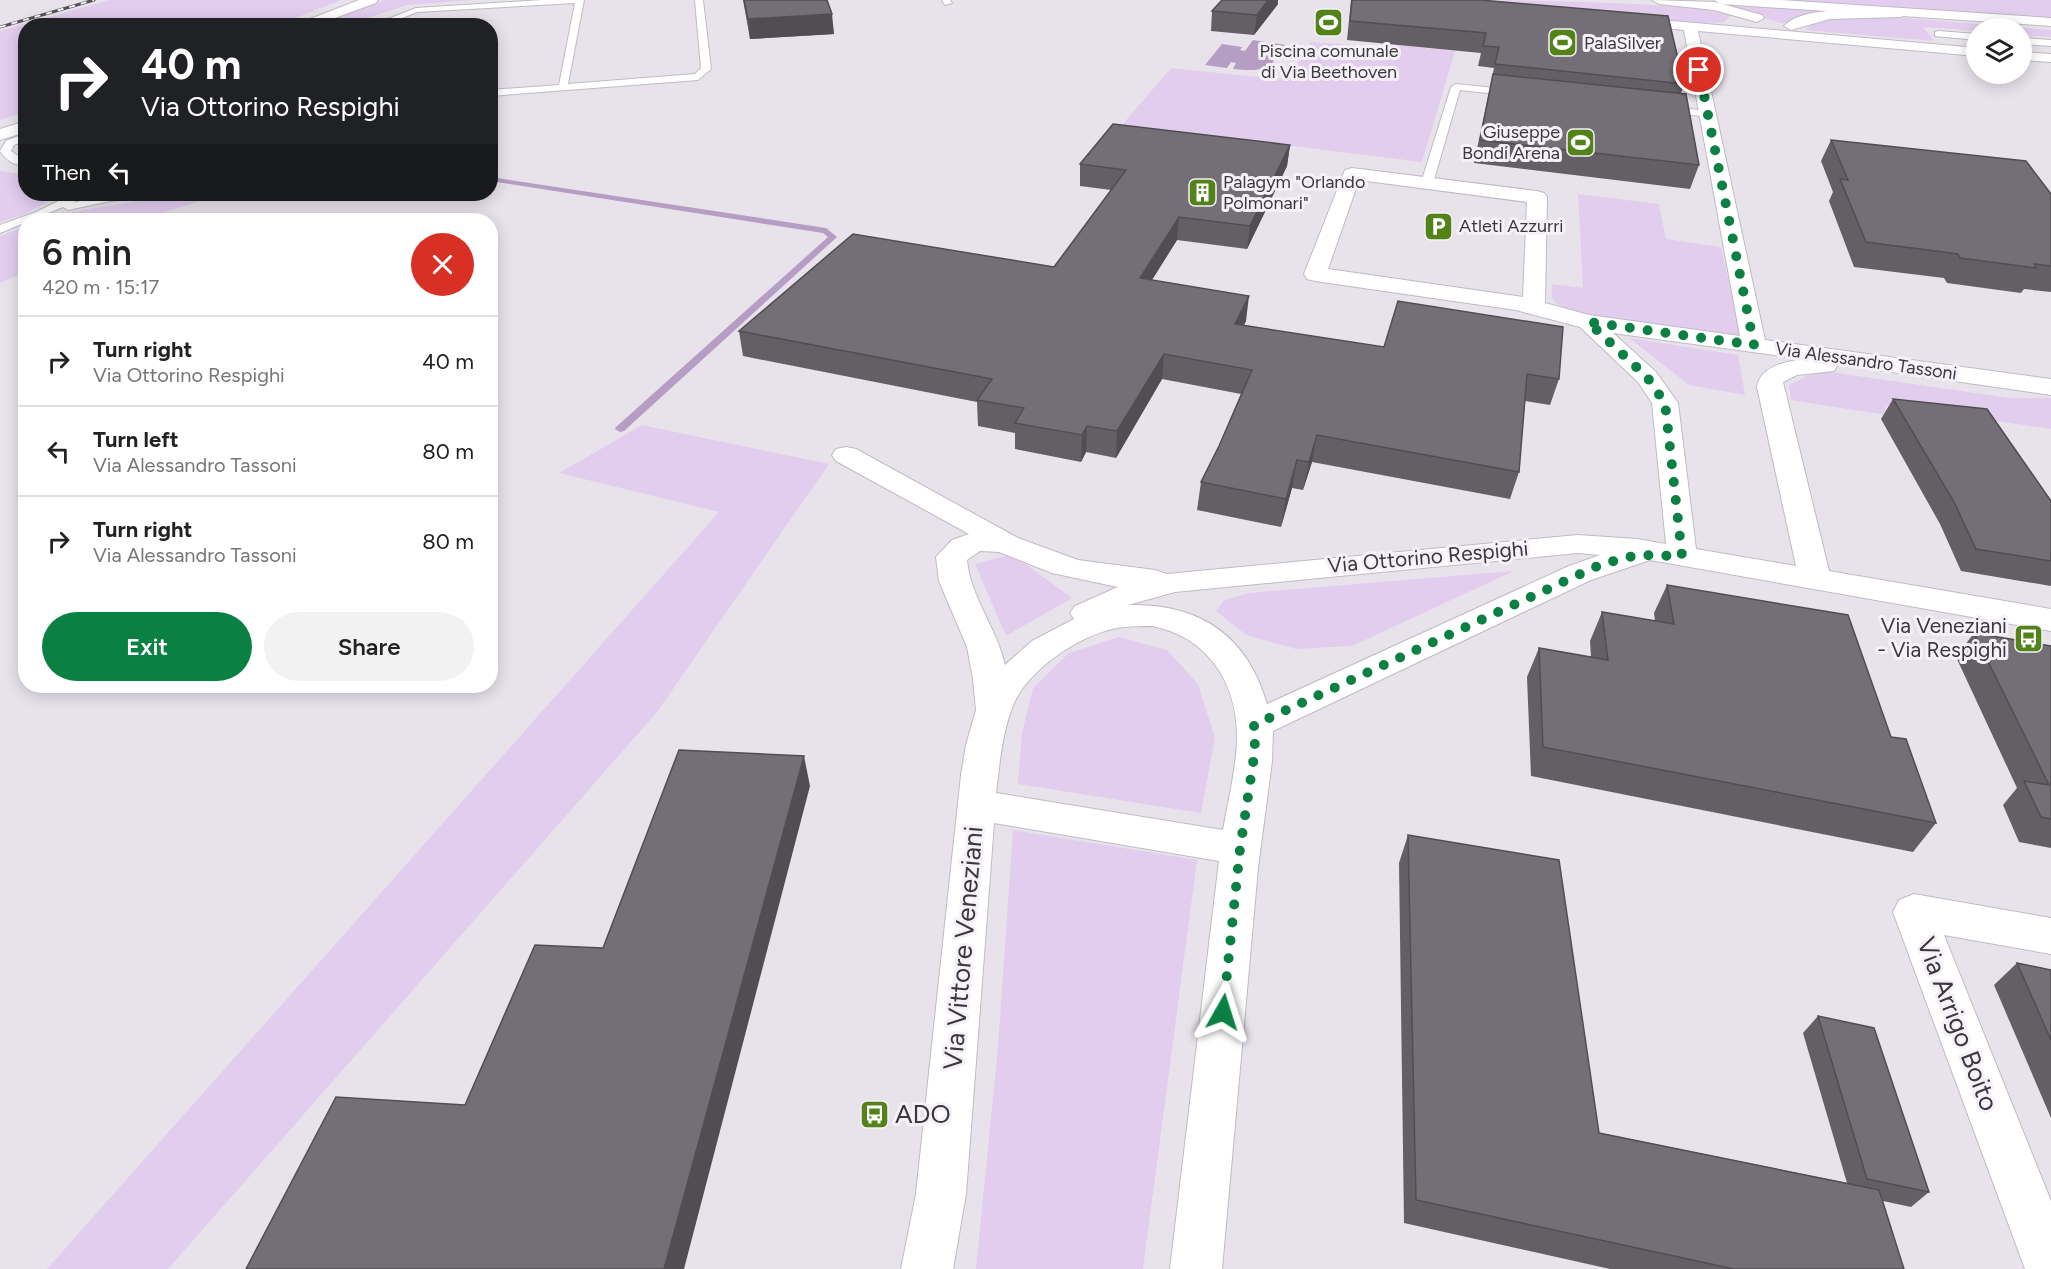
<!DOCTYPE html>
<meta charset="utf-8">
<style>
body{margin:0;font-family:Figtree,sans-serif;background:#f2f2f2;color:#222;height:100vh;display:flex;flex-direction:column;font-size:22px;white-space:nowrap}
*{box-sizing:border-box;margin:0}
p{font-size:20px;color:#767676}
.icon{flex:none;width:33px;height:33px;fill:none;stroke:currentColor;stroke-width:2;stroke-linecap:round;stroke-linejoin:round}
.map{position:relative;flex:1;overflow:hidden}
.sheet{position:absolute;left:18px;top:213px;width:480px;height:480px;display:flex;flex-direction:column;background:#fff;border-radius:24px;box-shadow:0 3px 15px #0003}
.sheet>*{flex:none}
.hud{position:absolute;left:18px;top:18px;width:480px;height:183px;border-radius:24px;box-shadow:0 3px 15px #0003;background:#202124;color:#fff;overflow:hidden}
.fabs{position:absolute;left:1966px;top:18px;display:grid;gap:12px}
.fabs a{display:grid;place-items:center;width:66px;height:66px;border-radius:50%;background:#fff;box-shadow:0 3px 15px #0003;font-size:30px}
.pin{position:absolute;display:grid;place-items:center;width:51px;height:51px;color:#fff;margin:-26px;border:3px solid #fff;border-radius:50%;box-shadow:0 2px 6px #0007}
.me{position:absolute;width:66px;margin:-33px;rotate:6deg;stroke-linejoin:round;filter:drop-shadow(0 0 4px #0008)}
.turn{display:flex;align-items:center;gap:21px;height:126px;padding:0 24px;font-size:27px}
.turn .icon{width:78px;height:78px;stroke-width:2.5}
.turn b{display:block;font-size:42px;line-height:51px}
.then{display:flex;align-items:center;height:57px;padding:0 24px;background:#0003;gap:12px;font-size:22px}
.round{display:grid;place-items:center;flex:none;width:63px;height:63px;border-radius:32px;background:#f2f2f2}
.headline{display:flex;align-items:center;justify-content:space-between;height:102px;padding:0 24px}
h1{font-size:36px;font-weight:600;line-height:45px}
.cta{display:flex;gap:12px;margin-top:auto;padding:12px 24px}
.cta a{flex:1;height:69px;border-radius:36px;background:#0b8043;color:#fff;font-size:24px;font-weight:600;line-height:69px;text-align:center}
.cta a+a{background:#f2f2f2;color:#222}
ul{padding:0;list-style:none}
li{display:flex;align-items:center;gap:18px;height:90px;padding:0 24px;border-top:2px solid #e0e0e0}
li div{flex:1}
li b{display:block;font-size:22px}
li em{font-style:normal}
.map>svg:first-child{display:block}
.green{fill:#e2cdef}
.water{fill:#b59dc4}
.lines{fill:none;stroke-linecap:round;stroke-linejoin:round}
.stream{fill:#b59dc4;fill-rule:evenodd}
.service-casing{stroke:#bfbbc2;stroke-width:2}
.minor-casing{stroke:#bfbbc2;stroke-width:2}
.secondary-casing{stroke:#bfbbc2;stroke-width:2}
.primary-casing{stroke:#bfbbc2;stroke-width:2}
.service{fill:#fff;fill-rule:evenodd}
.minor{fill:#fff;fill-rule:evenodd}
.secondary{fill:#fff;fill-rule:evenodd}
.primary{fill:#fff;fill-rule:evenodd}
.rail-casing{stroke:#545255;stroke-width:3}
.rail{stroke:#f6f1f9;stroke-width:2;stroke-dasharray:6;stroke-linecap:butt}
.wall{fill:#645f65}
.shaded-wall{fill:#514e53}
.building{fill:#746f76;stroke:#514e53;stroke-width:1.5}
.route{stroke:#0b8043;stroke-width:10;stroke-dasharray:0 18}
.labels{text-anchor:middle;stroke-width:6;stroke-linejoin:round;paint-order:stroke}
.far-poi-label{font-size:18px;fill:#3a383b;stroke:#f6f1f9;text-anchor:start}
.far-street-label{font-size:18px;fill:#3a383b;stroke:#f6f1f9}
.street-label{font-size:21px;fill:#3a383b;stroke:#f6f1f9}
.poi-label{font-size:21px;fill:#3a383b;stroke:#f6f1f9;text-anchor:end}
.near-street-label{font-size:26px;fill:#3a383b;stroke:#f6f1f9}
.near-poi-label{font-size:26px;fill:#3a383b;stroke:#f6f1f9;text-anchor:start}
</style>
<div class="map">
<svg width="2051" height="1269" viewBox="0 0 2051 1269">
<rect width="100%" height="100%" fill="#e8e3eb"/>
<g class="green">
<path d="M109 0H341L277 25 26 26 25 112 0 120V31Z"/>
<path d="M385 0H474L407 5 346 25H315Z"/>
<path d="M1425 0C1476 0 1701 0 1731 16L1724 22 1702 23Z"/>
<path d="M1763 0H2051V21Z"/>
<path d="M1716 3 1826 11 1790 23H1781Z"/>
<path d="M1882 16 2051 30V37L2022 35V28H1977V31L1923 27 1934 41 1805 30C1825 13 1858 17 1882 16Z"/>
<path d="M1311 42 1386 47 1387 44 1455 51 1422 162 1122 125 1171 68 1287 80Z"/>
<path d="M0 171 25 175 26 194H58V197L24 214 0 222Z"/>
<path d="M167 194H222L140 220H43C83 206 126 207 167 194Z"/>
<path d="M1578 194 1659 204 1666 239 1721 247 1741 336C1710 332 1573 318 1555 302 1550 297 1552 291 1552 284L1583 288Z"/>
<path d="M25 227V272L0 283V236Z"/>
<path d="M1629 338 1738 355 1745 395 1689 385Z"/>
<path d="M1823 371 2010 398H2051V429L1885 405 1886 415 1791 400 1789 385 1809 375Z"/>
<path d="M642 425 829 464 657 712 168 1269H47L719 512 559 473Z"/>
<path d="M1012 554 1072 598 1006 636 975 564Z"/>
<path d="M1514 571 1352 646 1296 649 1246 635 1216 611 1224 600 1249 593Z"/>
<path d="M1119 637 1167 650 1198 684 1215 738 1201 813 1018 784 1022 733 1033 688 1069 653Z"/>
<path d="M1013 830 1197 860 1143 1269H976L998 1047Z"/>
</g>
<path class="water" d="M1253 40 1286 45 1266 54 1274 61C1265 73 1246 70 1233 69L1236 63 1231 62 1227 68 1205 65 1222 44 1242 47 1240 50 1245 51Z"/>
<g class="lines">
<path class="stream" d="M490 177 826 228 837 237 624 431 620 432 615 429 616 427 828 237 823 233 490 181Z"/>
<defs>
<g id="service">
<path d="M542 0H584L568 84 695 74 701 68 695 0H703L711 69 698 80 490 96V90L559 85 575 3 417 12 383 26H370L416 8Z"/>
<path d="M942 0H950L952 3 945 5Z"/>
<path d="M1938 31 1977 34V40L1935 36V32Z"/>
<path d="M2022 38 2051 40V46L2022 44Z"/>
<path d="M1456 84 1515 90 1520 93 1515 96 1460 90 1433 183 1427 186 1423 185 1421 183 1451 87Z"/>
<path d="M1663 106 1708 111 1713 114 1708 117 1660 111V107Z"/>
<path d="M26 133V140L14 145 11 151 26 161V165C15 167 5 159 0 151L6 141Z"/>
<path d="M73 194H87L73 203 91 198 92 195 96 194H153L147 197 110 201 68 210 63 207 0 233V225L36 212Z"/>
</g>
<g id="minor">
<path d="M1652 0 1715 2 1762 15 1764 18 1757 22 1714 10 1659 4Z"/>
<path d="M1859 9H1901L1908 13 1901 17 1830 19 1791 30 1784 26C1798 10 1839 10 1859 9Z"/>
<path d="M1627 17 1977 48V56L1698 31 1765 340 2051 379V395L1836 364 1837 366 1834 371 1797 375 1783 382 1829 571 2051 609V631L1650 560 1591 580 1273 731 1272 761 1258 868 1222 1269H1170L1219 861 994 823 966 1194 953 1269H901L916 1194 961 775 966 745 976 710 973 679 967 647 939 581 936 557 952 540 969 534 836 461 832 455 836 449 846 447 856 449 1018 538 1078 560 1155 570 1167 574 1578 535 1637 539 1666 544 1652 403 1638 382 1580 327 1516 310 1315 281 1307 279 1304 274 1345 170 1352 168 1537 191 1544 193 1547 197 1545 303 1589 315 1740 336 1684 30 1622 24 1620 21ZM1359 180 1527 202 1523 297 1328 269ZM1613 333 1803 359C1785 362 1760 366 1757 387L1796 566 1696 549 1678 403 1656 372ZM980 551 999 552 1052 573 1118 587 1075 606 1070 613 1074 619 1032 641 1005 665C997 628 970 597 967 560ZM1578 553 1600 555 1569 566 1267 704C1247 635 1199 603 1128 605L1175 592ZM1152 626C1208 637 1238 683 1237 740 1236 770 1228 801 1223 830L996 793C1000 762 1002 728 1016 699 1034 665 1086 631 1124 627 1133 626 1143 626 1152 626Z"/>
<path d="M2022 52 2051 54V62L2022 60Z"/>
<path d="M1914 894 2051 918V954L1944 935 2051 1201V1269H2025L1893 912 1899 900Z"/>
</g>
<g id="secondary">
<path d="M359 0H378L376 3 313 26H292Z"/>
<path d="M26 121V132L0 140V129Z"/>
</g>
<path id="primary" d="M1714 0H1781L2051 18V26L1721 4Z"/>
</defs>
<use href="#service" class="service-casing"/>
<use href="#minor" class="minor-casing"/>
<use href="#secondary" class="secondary-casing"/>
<use href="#primary" class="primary-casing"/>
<use href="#service" class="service"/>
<use href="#minor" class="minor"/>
<use href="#secondary" class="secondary"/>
<use href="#primary" class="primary"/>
<defs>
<path id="rail" d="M0 27 94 0"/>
</defs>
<use href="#rail" class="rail-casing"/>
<use href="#rail" class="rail"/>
</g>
<g class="wall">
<path d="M743 0H827L834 34 750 39Z"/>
<path d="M1351 0H1480L1684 84 1681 93 1699 165 1690 189 1474 163 1494 68 1478 66 1481 53 1347 40Z"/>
<path d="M1278 4 1254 35 1211 31 1212 11Z"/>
<path d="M1831 140 2051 194V292L2024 289 2021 293 1947 283 1944 278 1854 267 1829 201 1833 192 1821 161Z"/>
<path d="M1290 145 1287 166 1247 249 1177 240 1152 280 1246 321 1244 325 1559 379 1550 405 1525 401 1519 472 1510 499 1312 462 1303 490 1292 488 1281 527 1197 510 1201 482 1219 446 1241 394 1162 379 1116 458 1086 452 1081 462 1015 449V433L978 426 977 402 743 356 739 331 1054 267 1111 190 1080 186V164Z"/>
<path d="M1893 399 2051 501V586L1961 571 1940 524 1881 419Z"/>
<path d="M1667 585 1891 737 1936 823 1913 852 1531 776 1527 677 1539 648 1591 657 1590 641 1602 612 1655 621 1654 613Z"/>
<path d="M1974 633 2051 646V848L2019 842 2003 805 2017 788 1956 657Z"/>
<path d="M1408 835 1599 1133 1847 1183 1803 1033 1818 1016 1929 1192 1911 1207 1883 1201 1904 1269H1610L1404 1223 1399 863Z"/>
<path d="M2017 963 2051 970V1118L1994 985Z"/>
</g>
<g class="shaded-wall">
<path d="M1268 0H1278V4L1254 35 1257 15Z"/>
<path d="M832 14 834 34 750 39 748 19Z"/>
<path d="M1290 145 1287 166 1247 249 1250 226Z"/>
<path d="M1179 217 1177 240 1138 302 1140 278Z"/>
<path d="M1249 296 1246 321 1231 349 1235 324Z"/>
<path d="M1164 354 1162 379 1116 458 1117 431Z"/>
<path d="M1087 426 1086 452 1081 462 1082 435Z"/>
<path d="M1317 435 1312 462 1303 490 1309 462Z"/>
<path d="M1297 460 1292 488 1281 527 1286 499Z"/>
<path d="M804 756 810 786 684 1269H664Z"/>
</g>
<g class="building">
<path d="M744 0H827L832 14 748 19Z"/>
<path d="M1222 0H1268L1257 15 1212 11Z"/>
<path d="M1352 0H1480L1668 16 1684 84 1495 64 1499 47 1483 46 1486 33 1350 21Z"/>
<path d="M1493 74 1686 94 1699 165 1480 140Z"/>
<path d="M1113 124 1290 145 1250 226 1179 217 1140 278 1249 296 1235 324 1384 347 1398 301 1563 327 1559 379 1527 374 1519 472 1317 435 1309 462 1297 460 1286 499 1201 482 1219 446 1252 370 1164 354 1117 431 1087 426 1082 435 1015 423 1024 408 977 400 992 379 739 331 853 234 1054 267 1126 170 1080 164Z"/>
<path d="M1831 140 2026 161 2051 194V266L2034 264 2036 268 1960 258 1958 254 1866 242 1840 179 1848 180Z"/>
<path d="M1893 399 1987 409 2051 501V561L1976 549 1954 502Z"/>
<path d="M1667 585 1848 615 1891 737 1906 739 1936 823 1543 747 1539 648 1608 660 1602 612 1674 624Z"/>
<path d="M1974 633 2051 646V819L2041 817 2024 781 2049 785Z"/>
<path d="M679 750 804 756 664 1269H246L336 1097 465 1105 535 945 603 948Z"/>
<path d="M1408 835 1559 860 1599 1133 1879 1190 1904 1269H1734L1416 1200Z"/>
<path d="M2017 963 2051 970V1040Z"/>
<path d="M1818 1016 1874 1028 1929 1192 1867 1179Z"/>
</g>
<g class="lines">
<path class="route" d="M1223 1012 1240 849 1255 750 1254 725 1602 564 1637 555 1682 556 1665 403 1647 377 1588 322 1754 345 1699 70"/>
</g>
<defs>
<symbol id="stadium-square" viewBox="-11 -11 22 22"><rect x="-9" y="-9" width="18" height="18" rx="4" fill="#518318" stroke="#f6f1f9"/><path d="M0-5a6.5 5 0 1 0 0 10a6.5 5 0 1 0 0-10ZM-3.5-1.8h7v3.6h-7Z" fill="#fff"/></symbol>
<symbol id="building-square" viewBox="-11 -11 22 22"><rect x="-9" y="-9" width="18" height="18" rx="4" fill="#518318" stroke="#f6f1f9"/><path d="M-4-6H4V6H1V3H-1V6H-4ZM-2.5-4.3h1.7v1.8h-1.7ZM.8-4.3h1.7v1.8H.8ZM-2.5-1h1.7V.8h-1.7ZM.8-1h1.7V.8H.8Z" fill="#fff"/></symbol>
<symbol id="parking-square" viewBox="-11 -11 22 22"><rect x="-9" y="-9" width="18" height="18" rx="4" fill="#518318" stroke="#f6f1f9"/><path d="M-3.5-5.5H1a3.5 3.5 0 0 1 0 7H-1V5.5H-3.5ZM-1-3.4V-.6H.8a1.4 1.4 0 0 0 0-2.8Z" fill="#fff"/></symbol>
<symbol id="bus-square" viewBox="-11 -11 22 22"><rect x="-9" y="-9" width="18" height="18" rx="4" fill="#518318" stroke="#f6f1f9"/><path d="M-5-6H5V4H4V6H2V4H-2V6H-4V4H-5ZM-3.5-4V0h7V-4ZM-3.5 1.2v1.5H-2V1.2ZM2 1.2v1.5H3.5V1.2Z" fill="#fff"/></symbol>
</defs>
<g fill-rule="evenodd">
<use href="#stadium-square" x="1312" y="6" width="33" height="33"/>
<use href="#stadium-square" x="1546" y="26" width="33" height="33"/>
<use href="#stadium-square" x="1564" y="126" width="33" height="33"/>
<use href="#building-square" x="1186" y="176" width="33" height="33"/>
<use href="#parking-square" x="1422" y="210" width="33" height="33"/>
<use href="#bus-square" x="2012" y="622" width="33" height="33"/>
<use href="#bus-square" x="858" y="1098" width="33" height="33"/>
</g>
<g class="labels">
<g class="far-poi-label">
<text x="1584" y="49">PalaSilver</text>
<text x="1329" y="57" text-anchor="middle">Piscina comunale<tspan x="1329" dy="21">di Via Beethoven</tspan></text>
<text x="1560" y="138" text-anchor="end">Giuseppe<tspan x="1560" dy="21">Bondi Arena</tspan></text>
<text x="1223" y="188">Palagym "Orlando<tspan x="1223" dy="21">Polmonari"</tspan></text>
<text x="1459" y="232">Atleti Azzurri</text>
</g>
<g class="far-street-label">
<text transform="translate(1866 361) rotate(8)" y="6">Via Alessandro Tassoni</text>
</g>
<g class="street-label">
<text transform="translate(1428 557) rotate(-5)" y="7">Via Ottorino Respighi</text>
</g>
<g class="poi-label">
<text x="2007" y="633">Via Veneziani<tspan x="2007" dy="24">- Via Respighi</tspan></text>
</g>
<g class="near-street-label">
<text transform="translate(963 948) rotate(-85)" y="9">Via Vittore Veneziani</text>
<text transform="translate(1958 1024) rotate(69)" y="9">Via Arrigo Boito</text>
</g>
<g class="near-poi-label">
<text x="895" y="1123">ADO</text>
</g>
</g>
</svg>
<div class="fabs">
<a><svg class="icon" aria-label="layers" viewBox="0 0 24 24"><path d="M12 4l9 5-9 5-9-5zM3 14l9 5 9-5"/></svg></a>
</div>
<div class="pin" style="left:1699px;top:70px;background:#d93025"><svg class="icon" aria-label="arrive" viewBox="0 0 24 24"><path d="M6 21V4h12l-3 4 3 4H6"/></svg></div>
<svg class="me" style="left:1223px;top:1012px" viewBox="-20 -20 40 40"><path d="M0-17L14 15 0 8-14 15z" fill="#0b8043" stroke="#fff" stroke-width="4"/></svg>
<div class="hud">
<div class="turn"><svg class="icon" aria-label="right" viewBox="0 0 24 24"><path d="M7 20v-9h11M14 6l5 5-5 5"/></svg><div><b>40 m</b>Via Ottorino Respighi</div></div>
<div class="then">Then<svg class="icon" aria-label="left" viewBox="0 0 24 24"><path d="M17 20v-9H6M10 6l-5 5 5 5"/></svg></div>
</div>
<section class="sheet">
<div class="headline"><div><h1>6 min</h1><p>420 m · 15:17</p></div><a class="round" style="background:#d93025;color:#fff"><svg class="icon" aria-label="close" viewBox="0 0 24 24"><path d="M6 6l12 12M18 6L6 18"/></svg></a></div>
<ul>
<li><svg class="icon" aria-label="right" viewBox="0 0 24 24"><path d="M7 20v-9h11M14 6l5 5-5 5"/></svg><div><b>Turn right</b><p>Via Ottorino Respighi</p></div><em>40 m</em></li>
<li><svg class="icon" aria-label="left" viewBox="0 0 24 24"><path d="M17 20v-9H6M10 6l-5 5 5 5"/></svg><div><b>Turn left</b><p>Via Alessandro Tassoni</p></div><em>80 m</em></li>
<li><svg class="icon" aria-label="right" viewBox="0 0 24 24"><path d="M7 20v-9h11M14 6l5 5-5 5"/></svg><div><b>Turn right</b><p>Via Alessandro Tassoni</p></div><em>80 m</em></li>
</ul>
<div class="cta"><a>Exit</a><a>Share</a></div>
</section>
</div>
